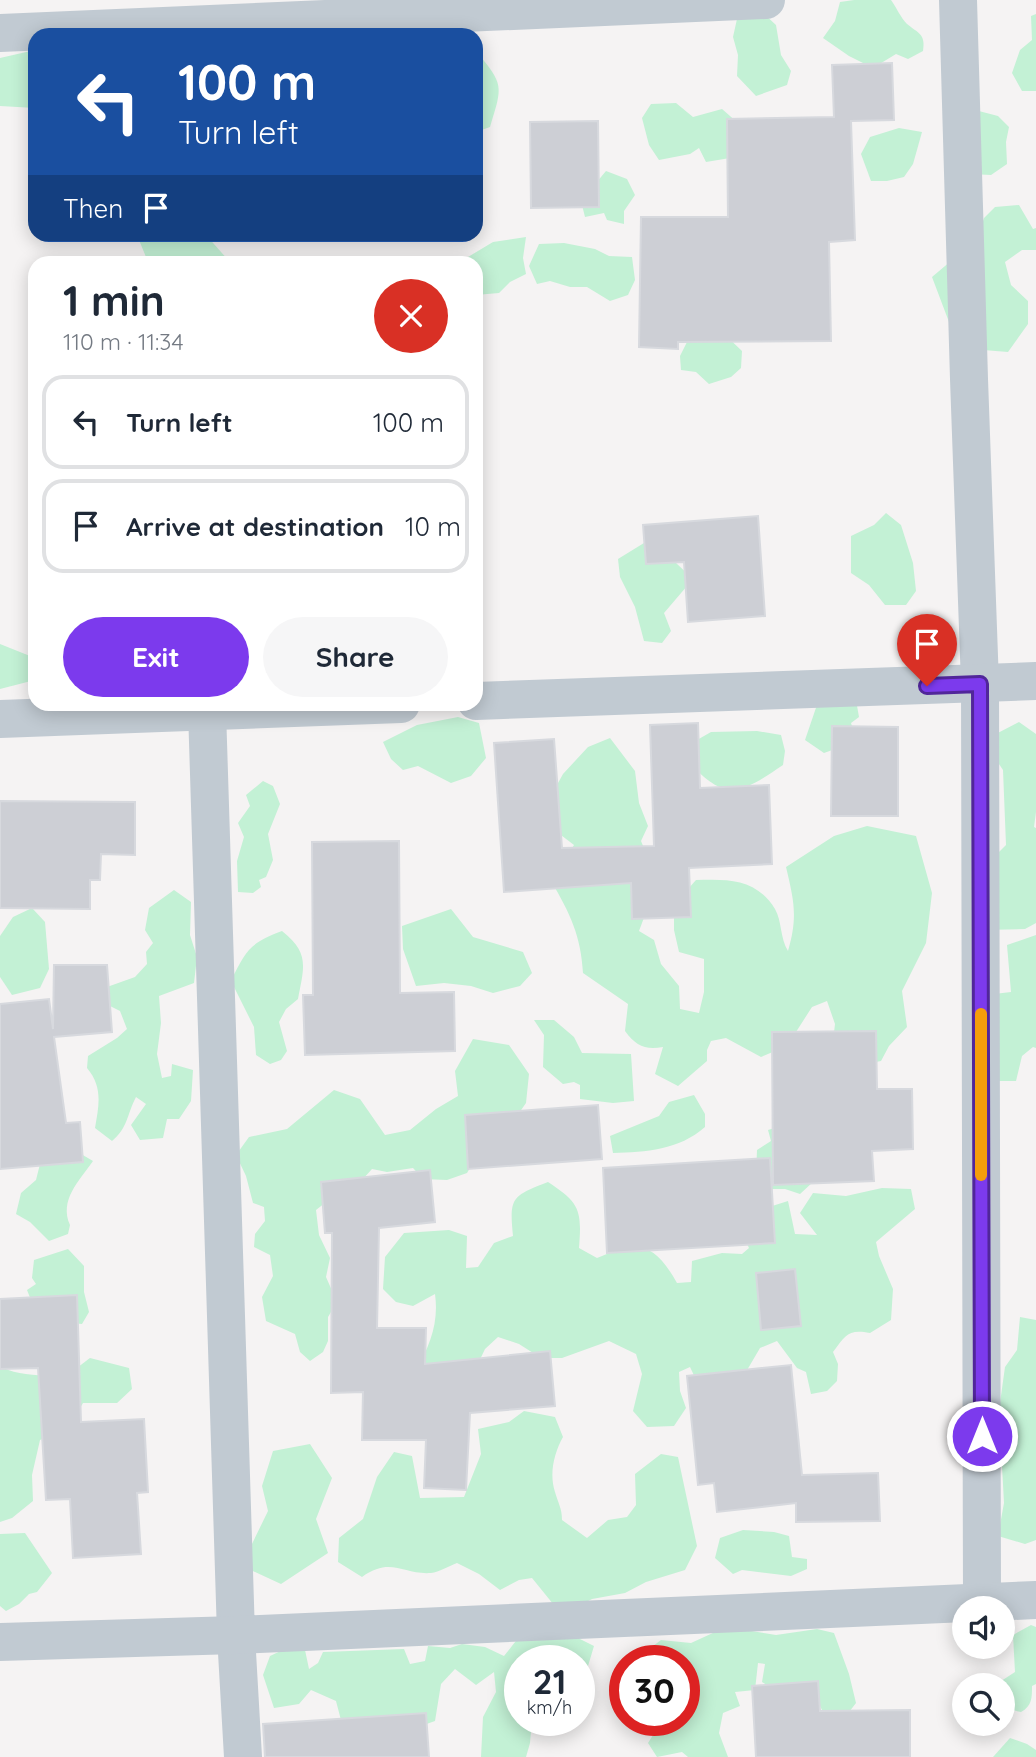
<!DOCTYPE html>
<meta charset="utf-8">
<style>
body{margin:0;font-family:Quicksand,sans-serif;background:#f6f6f7;color:#1f2937;height:100vh;display:flex;flex-direction:column;font-size:26px;white-space:nowrap}
*{box-sizing:border-box;margin:0}
p{font-size:23px;color:#747a83}
.icon{flex:none;width:38px;height:38px;fill:none;stroke:currentColor;stroke-width:2;stroke-linecap:round;stroke-linejoin:round}
.map{position:relative;flex:1;overflow:hidden}
.panel{position:absolute;left:28px;top:256px;width:455px;height:455px;display:flex;flex-direction:column;background:#fff;border-radius:21px;box-shadow:0 4px 18px #0003}
.panel>*{flex:none}
.guide{position:absolute;left:28px;top:28px;width:455px;height:214px;border-radius:21px;box-shadow:0 4px 18px #0003;background:#1a4fa0;color:#fff;overflow:hidden}
.tools{position:absolute;left:952px;top:1596px;display:grid;gap:14px}
.tools a{display:grid;place-items:center;width:63px;height:63px;border-radius:50%;background:#fff;box-shadow:0 4px 18px #0003;font-size:35px}
.speed{position:absolute;left:504px;top:1645px;display:flex;gap:14px;font-size:35px;font-weight:700;text-align:center}
.speed>*{display:grid;place-content:center;width:91px;height:91px;border-radius:50%;background:#fff;box-shadow:0 4px 18px #0003;line-height:1}
.speed small{font-size:18px;font-weight:400}
.speed .limit{border:10px solid #d22;background:#fff;color:#111}
.pin{position:absolute;display:grid;place-items:center;width:60px;height:60px;color:#fff;margin:-72px -30px;border-radius:50% 50% 50% 0;rotate:-45deg;box-shadow:0 0 7px #0007}
.pin .icon{rotate:45deg}
.me{position:absolute;width:77px;margin:-38px;rotate:0deg;stroke-linejoin:round;filter:drop-shadow(0 0 5px #0008)}
.turn{display:flex;align-items:center;gap:24px;height:147px;padding:0 35px;font-size:32px}
.turn .icon{width:91px;height:91px;stroke-width:2.5}
.turn b{display:block;font-size:49px;line-height:60px}
.then{display:flex;align-items:center;height:66px;padding:0 35px;background:#0003;gap:14px;font-size:26px}
.round{display:grid;place-items:center;flex:none;width:74px;height:74px;border-radius:37px;background:#f6f6f7}
.overview{display:flex;align-items:center;justify-content:space-between;height:119px;padding:0 35px}
h1{font-size:42px;font-weight:700;line-height:52px}
.cta{display:flex;gap:14px;margin-top:auto;padding:14px 35px}
.cta a{flex:1;height:80px;border-radius:42px;background:#7c3aed;color:#fff;font-size:28px;font-weight:700;line-height:80px;text-align:center}
.cta a+a{background:#f6f6f7;color:#1f2937}
ul{padding:0;list-style:none}
li{display:flex;align-items:center;gap:21px;height:94px;margin:0 14px 10px;padding:0 21px;border:4px solid #e0e1e3;border-radius:21px}
li div{flex:1}
li b{display:block;font-size:26px}
li em{font-style:normal}
.map>svg:first-child{display:block}
.green{fill:#c3f1d5}
.building{fill:#cdcfd5;stroke:#d7d9de;stroke-width:2}
.lines{fill:none;stroke-linecap:round;stroke-linejoin:round}
.street{stroke:#c1cad2;stroke-width:38}
.route-casing{stroke:#51269a;stroke-width:18}
.route{stroke:#7c3aed;stroke-width:12}
.slow{stroke:#f59e0b;stroke-width:12}
</style>
<div class="map">
<svg width="1036" height="1757" viewBox="0 0 1036 1757">
<rect width="100%" height="100%" fill="#f5f3f3"/>
<g class="green">
<path d="M854 0H891C896 7 901 18 907 24 918 33 926 34 923 51L908 59 896 54 873 68 849 56 823 38 835 21 840 2Z"/>
<path d="M761 11 776 25 781 55 791 71 787 85 756 96 737 76 738 55 733 37 737 19Z"/>
<path d="M1036 14V91H1022L1012 73 1020 50 1032 40 1031 16Z"/>
<path d="M35 50V108L0 106V58Z"/>
<path d="M476 51C504 85 503 85 490 127L476 132Z"/>
<path d="M676 103 693 117 722 109 738 123 730 158 706 162 699 148 690 154 659 160 649 145 642 118 651 104Z"/>
<path d="M975 110 998 116 1009 127 1006 142 1007 164 991 175 971 174Z"/>
<path d="M899 128 922 132 913 164 904 177 887 181H871L861 154 870 137Z"/>
<path d="M606 171 627 179 635 195 624 211V224L607 220 604 213 585 217 581 201Z"/>
<path d="M1019 205 1033 229 1036 228V250H1022L1005 262 1011 285 1028 301V324L1008 352 971 349 949 322 932 277 977 239 984 218 995 207Z"/>
<path d="M137 235H206L229 261 250 257 253 262H148Z"/>
<path d="M526 237 523 258 526 274 510 282 499 293 476 295V262H441L468 257 493 242Z"/>
<path d="M564 243 595 249 609 256 632 257 635 280 628 295 610 301 587 287H570L550 281 537 284 529 266 539 244Z"/>
<path d="M720 330 742 351 741 368 731 377 709 384 696 372 681 370 680 356 688 340Z"/>
<path d="M886 513 901 525 913 563 916 591 906 605H885L869 585 851 573V536L874 525Z"/>
<path d="M644 543 676 563 693 579 664 613 671 631 662 643 644 641 635 607 620 577 618 559Z"/>
<path d="M0 644 35 658V680L0 689Z"/>
<path d="M819 699 856 700 859 717 851 723 855 736 849 744 824 753 805 740Z"/>
<path d="M458 717 479 723 486 758 471 776 451 783 418 766 403 770 391 759 383 742 417 725Z"/>
<path d="M1019 722 1036 734V812L1034 827 1036 828V923L1025 929 984 930 986 865 1006 845 1003 770 987 746 992 736Z"/>
<path d="M757 731 781 735 785 751 783 765C743 792 726 804 689 762L690 744 711 732Z"/>
<path d="M610 738 635 771 639 803 648 826 641 841C656 876 653 896 639 931L654 940 661 964 679 986 680 1009 699 1013 704 992V959L679 952 674 930V905L696 880C727 879 756 878 775 909 782 921 780 938 788 951 798 917 794 901 786 867L834 836 867 826 916 836 932 893 926 943 902 991 907 1027 889 1046 881 1061 850 1067 833 1041 835 1024 827 1001 812 1007 787 1046 761 1057 726 1038 711 1041 707 1050V1061L678 1086 655 1074 663 1047C645 1050 636 1046 625 1031L628 1004 583 973C581 936 570 913 551 881L574 845 553 829 552 794 563 774 588 747Z"/>
<path d="M263 781 273 786 280 804 268 834 273 860 266 877 259 880 261 887 253 893 238 892 237 861 244 837 238 823 250 806 246 795Z"/>
<path d="M174 890 191 902 190 935 197 957 194 983 159 996 161 1023 157 1054 162 1078 171 1076 172 1064 193 1070 191 1101 179 1119H167L163 1138 140 1140 131 1125 146 1104 136 1097C127 1114 128 1128 112 1141L95 1128C99 1105 103 1087 87 1068L88 1056 117 1038 127 1029 120 1011 108 1005 107 987 135 977 147 964 146 952 153 943 145 930 149 908Z"/>
<path d="M32 908 45 922 49 969 40 988 12 995 0 977V936L13 917Z"/>
<path d="M451 909 473 937 523 952 532 973 520 986 493 993 471 986 444 983 416 986 403 949 402 926Z"/>
<path d="M282 931C310 953 304 967 298 999L286 1009 279 1022 287 1051 281 1060 270 1064 256 1055 254 1027 231 981C246 950 250 943 282 931Z"/>
<path d="M1036 935V1048L1033 1047 1022 1056 1016 1081H997L994 994 1011 992 1007 945Z"/>
<path d="M534 1020H554L574 1037 582 1053 631 1054 634 1101 613 1103 580 1099V1085L574 1082 563 1084 543 1067 544 1035Z"/>
<path d="M473 1039 509 1045 529 1074 526 1103 510 1126 480 1151 467 1173 447 1180 423 1179 413 1168 387 1172 372 1169 353 1190 330 1199 316 1210 319 1235 330 1258 326 1277 337 1302 328 1317V1341L323 1352 310 1361 300 1352 295 1334 266 1321 262 1297 273 1276 270 1255 254 1247 255 1234 265 1221 264 1207 253 1203 246 1176 236 1155 249 1137 287 1129 334 1090 360 1099 385 1135 410 1130 436 1109 458 1096 455 1071Z"/>
<path d="M694 1095 705 1114V1127C679 1150 646 1152 613 1153L610 1136 659 1116 669 1102Z"/>
<path d="M784 1125 813 1182 800 1194 785 1189H761L756 1176 757 1150 771 1141 768 1130Z"/>
<path d="M76 1151 93 1161C79 1181 59 1200 70 1225L68 1234 49 1241 30 1222 16 1214 21 1193 36 1180 41 1160Z"/>
<path d="M548 1182C580 1203 582 1210 579 1248L597 1258C638 1240 654 1242 677 1283L691 1282 692 1261 722 1253 742 1254 749 1248 741 1231 747 1214 788 1201 795 1234 817 1235 800 1213 813 1193 846 1196 882 1188 911 1189 915 1209 876 1242 879 1256 893 1289 891 1320 870 1333C848 1329 846 1335 833 1352L838 1364 837 1381 827 1391 811 1394 806 1372 797 1368 777 1341 760 1348 743 1377 700 1388 690 1367 679 1372 680 1391 686 1408 674 1426 647 1427 633 1411 642 1374 636 1354 609 1341 562 1358H541L519 1344 498 1337 485 1349 475 1370 416 1371C430 1345 439 1323 435 1294L413 1306 396 1302 383 1289 385 1257 404 1233 449 1230 467 1236 466 1268 478 1267 494 1243 513 1236C509 1197 512 1196 548 1182Z"/>
<path d="M68 1249 84 1266V1292L89 1312 82 1324 59 1322 37 1315 27 1290 36 1284 32 1278 34 1260Z"/>
<path d="M1020 1317 1036 1320V1540L1025 1544 998 1536 1004 1503 999 1410 1005 1367 1017 1350Z"/>
<path d="M90 1358 129 1368 132 1389 117 1403H83L69 1427 40 1440 32 1475 33 1501 12 1518 0 1522V1366C13 1375 50 1378 66 1373 74 1371 83 1363 90 1358Z"/>
<path d="M524 1411 555 1417 563 1437C554 1453 549 1474 555 1492 558 1503 562 1508 562 1520L587 1538 608 1520 627 1517 636 1505 635 1474 661 1454 678 1457 697 1546 685 1570 646 1582 625 1593 592 1599 562 1615 532 1578 519 1580 500 1590 479 1574 457 1563C449 1566 439 1572 431 1573 403 1575 391 1556 362 1577L338 1562 339 1538 363 1519 377 1477 394 1452 412 1456 420 1498 464 1497 481 1454 478 1429 509 1422Z"/>
<path d="M310 1444 332 1478 316 1519 328 1553 281 1584 244 1567 251 1546 268 1511 262 1486 273 1451Z"/>
<path d="M743 1530 774 1532 789 1536 792 1557 807 1559V1569L791 1576 742 1570 733 1574 715 1558 720 1538Z"/>
<path d="M25 1533 52 1573 37 1592 29 1594 19 1604 6 1611 0 1606V1534Z"/>
<path d="M1031 1625 1036 1627V1684L1032 1686C1032 1698 1032 1706 1021 1712L1003 1708V1685H995L1015 1672 1013 1635Z"/>
<path d="M726 1627 776 1635 817 1629 834 1633 849 1674 856 1703 846 1716 826 1718 818 1702 775 1690 762 1682 765 1664 758 1663 755 1690 735 1692 740 1706 723 1713 719 1733 728 1757H688L682 1752 657 1757 648 1743 660 1724V1720H684V1661H640V1656L661 1640 691 1643Z"/>
<path d="M572 1635 594 1646 579 1696V1661H520V1720H532L530 1743 526 1757H481L483 1717 496 1692 494 1672 476 1685 455 1669 441 1684 435 1721 418 1727 342 1724 336 1701 311 1690 299 1704 274 1708 263 1675 270 1656 289 1647 305 1650 309 1669 318 1663 323 1652 404 1649 410 1664 425 1661 428 1646 450 1648 462 1644 485 1647 504 1656 519 1637Z"/>
<path d="M1010 1738 1027 1744 1036 1750V1757H993Z"/>
</g>
<g class="building">
<path d="M892 63 894 120 851 121 855 240 829 242 831 341 678 342V349L639 347 641 217H728L727 119 834 117 832 65Z"/>
<path d="M598 121 599 207 531 208 530 122Z"/>
<path d="M758 516 765 616 688 622 684 562 646 564 643 525Z"/>
<path d="M698 723 700 788 769 785 772 864 689 868 691 917 632 919 631 883 504 892 494 743 554 739 562 848 654 846 650 725Z"/>
<path d="M832 726 898 727V816H831Z"/>
<path d="M0 801 135 802V855L101 854 100 880H90V909L0 908Z"/>
<path d="M399 841 400 993 454 992 455 1051 305 1055 303 995H313L312 842Z"/>
<path d="M54 965H107L112 1032 54 1037 66 1123 80 1122 83 1162 0 1169V1004L49 999 53 1029Z"/>
<path d="M876 1031 877 1089H912L913 1149 872 1151 874 1181 773 1185 772 1032Z"/>
<path d="M598 1105 602 1159 468 1169 465 1115Z"/>
<path d="M770 1158 775 1243 607 1253 603 1168Z"/>
<path d="M430 1170 435 1222 379 1228 377 1328H426L425 1364 550 1351 555 1406 470 1413 466 1490 424 1488 426 1440H362L363 1392 331 1393 332 1233H325L321 1182Z"/>
<path d="M795 1269 801 1326 761 1330 756 1273Z"/>
<path d="M77 1295 81 1422 144 1419 148 1492 137 1493 141 1554 73 1558 70 1499 46 1500 38 1368 0 1369V1299Z"/>
<path d="M791 1365 802 1475 878 1473 880 1521 796 1522V1503L717 1512 714 1483 698 1485 687 1376Z"/>
<path d="M818 1681 820 1711 910 1710V1757H756L752 1686Z"/>
<path d="M426 1713 429 1757H265L263 1724Z"/>
</g>
<g class="lines">
<g class="street">
<path d="M958 0 969 379 980 684 982 1603"/>
<path d="M0 33 766 0"/>
<path d="M476 701 1036 681"/>
<path d="M207 710 236 1635 243 1757"/>
<path d="M0 719 401 704"/>
<path d="M0 1642 236 1635 1036 1600"/>
</g>
</g>
<g class="lines">
<defs>
<path id="route" d="M927 686 980 684 982 1436"/>
</defs>
<use href="#route" class="route-casing"/>
<use href="#route" class="route"/>
<path class="slow" d="M981 1014V1175"/>
</g>
</svg>
<div class="tools">
<a><svg class="icon" aria-label="sound" viewBox="0 0 24 24"><path d="M4 9h4l5-4v14l-5-4H4zM17 9q2 3 0 6"/></svg></a>
<a><svg class="icon" aria-label="search" viewBox="0 0 24 24"><circle cx="10" cy="10" r="6"/><path d="M15 15l6 6"/></svg></a>
</div>
<div class="speed"><div>21<small>km/h</small></div><div class="limit">30</div></div>
<div class="pin" style="left:927px;top:686px;background:#d93025"><svg class="icon" aria-label="arrive" viewBox="0 0 24 24"><path d="M6 21V4h12l-3 4 3 4H6"/></svg></div>
<svg class="me" style="left:982px;top:1436px" viewBox="-20 -20 40 40"><circle r="17" fill="#7c3aed" stroke="#fff" stroke-width="3"/><path d="M0-11L8 9 0 5-8 9z" fill="#fff"/></svg>
<div class="guide">
<div class="turn"><svg class="icon" aria-label="left" viewBox="0 0 24 24"><path d="M17 20v-9H6M10 6l-5 5 5 5"/></svg><div><b>100 m</b>Turn left</div></div>
<div class="then">Then<svg class="icon" aria-label="arrive" viewBox="0 0 24 24"><path d="M6 21V4h12l-3 4 3 4H6"/></svg></div>
</div>
<section class="panel">
<div class="overview"><div><h1>1 min</h1><p>110 m · 11:34</p></div><a class="round" style="background:#d93025;color:#fff"><svg class="icon" aria-label="close" viewBox="0 0 24 24"><path d="M6 6l12 12M18 6L6 18"/></svg></a></div>
<ul>
<li><svg class="icon" aria-label="left" viewBox="0 0 24 24"><path d="M17 20v-9H6M10 6l-5 5 5 5"/></svg><div><b>Turn left</b></div><em>100 m</em></li>
<li><svg class="icon" aria-label="arrive" viewBox="0 0 24 24"><path d="M6 21V4h12l-3 4 3 4H6"/></svg><div><b>Arrive at destination</b></div><em>10 m</em></li>
</ul>
<div class="cta"><a>Exit</a><a>Share</a></div>
</section>
</div>
